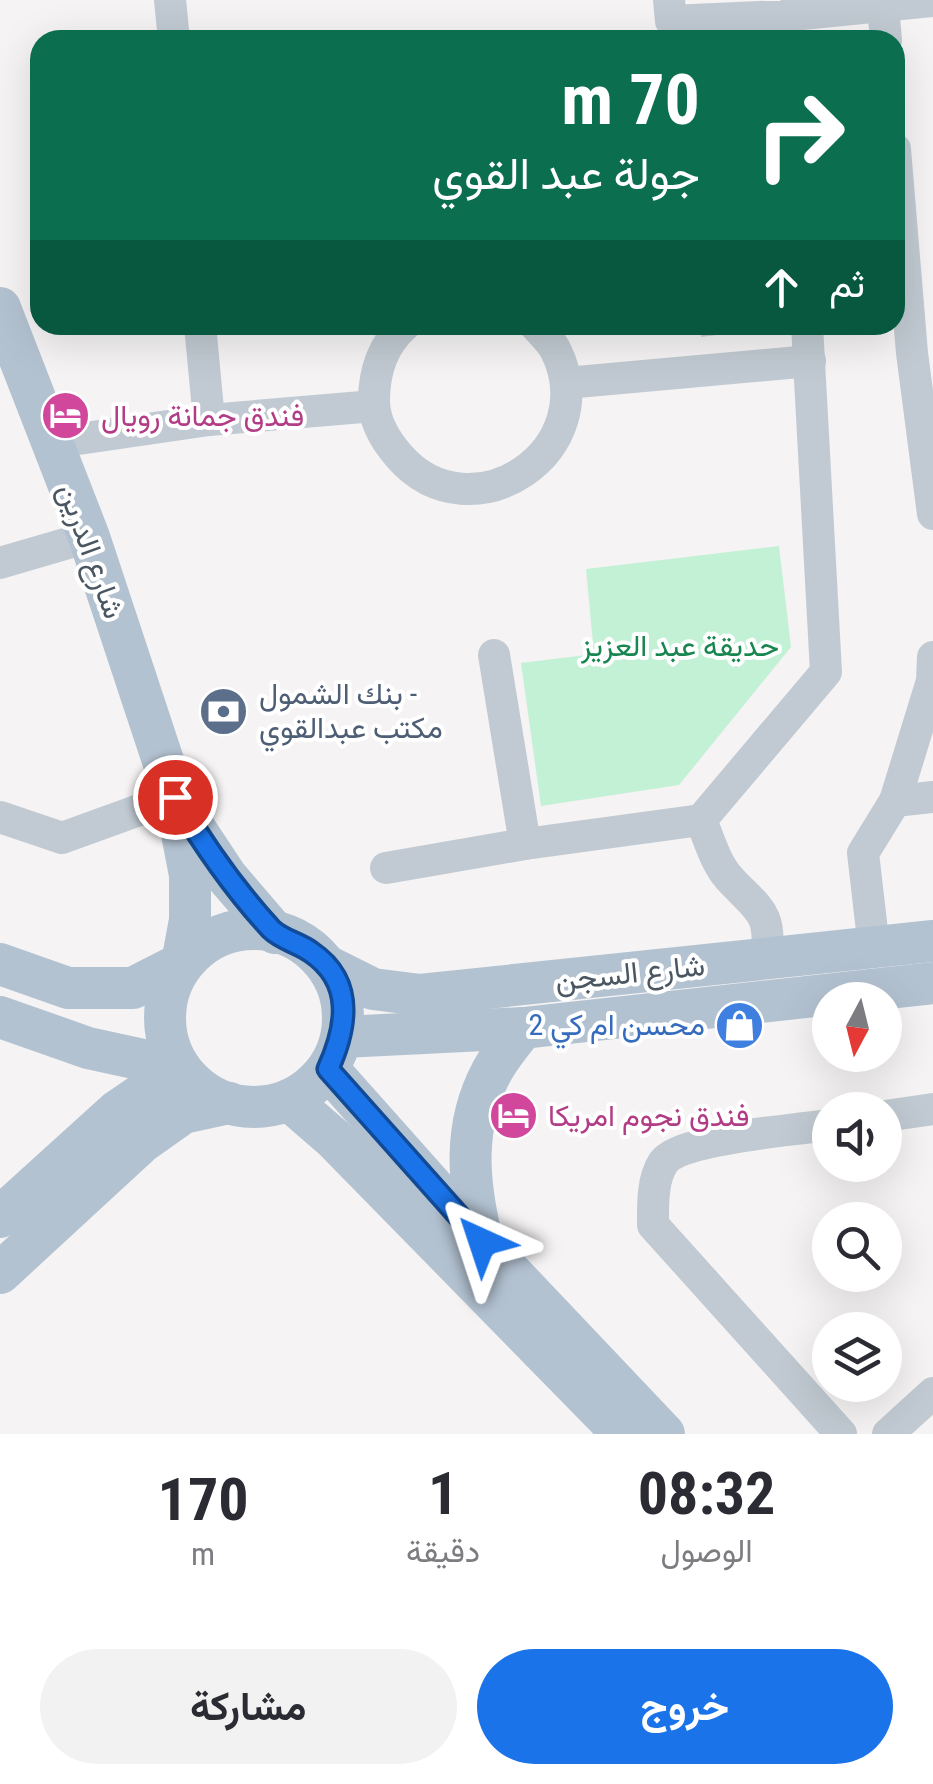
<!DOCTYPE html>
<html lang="ar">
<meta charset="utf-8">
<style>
body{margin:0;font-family:"Roboto Condensed",Vazirmatn,sans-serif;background:#f2f2f3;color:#2b2b33;direction:rtl;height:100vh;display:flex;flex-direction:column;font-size:38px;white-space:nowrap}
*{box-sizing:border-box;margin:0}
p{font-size:32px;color:#7c7c81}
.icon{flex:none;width:55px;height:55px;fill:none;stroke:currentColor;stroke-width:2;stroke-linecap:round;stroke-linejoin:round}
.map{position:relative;height:1434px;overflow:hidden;direction:ltr}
.panel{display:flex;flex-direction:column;background:#fff;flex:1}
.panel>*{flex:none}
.banner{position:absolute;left:30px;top:30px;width:875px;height:305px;border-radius:30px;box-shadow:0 10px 40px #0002;direction:rtl;background:#0b6e4f;color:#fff;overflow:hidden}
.needle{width:65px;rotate:187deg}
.fabs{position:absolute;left:812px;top:982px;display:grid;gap:20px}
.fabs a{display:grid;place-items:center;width:90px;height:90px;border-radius:50%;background:#fff;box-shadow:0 10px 40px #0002;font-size:50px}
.pin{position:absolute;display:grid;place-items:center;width:85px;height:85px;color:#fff;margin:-42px;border:5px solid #fff;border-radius:50%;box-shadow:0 2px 10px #0007}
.me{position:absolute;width:110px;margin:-55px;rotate:318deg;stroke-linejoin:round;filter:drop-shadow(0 0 8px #0008)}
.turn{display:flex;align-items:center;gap:35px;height:210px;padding:0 40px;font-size:45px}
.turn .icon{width:130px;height:130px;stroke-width:2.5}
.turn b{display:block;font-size:70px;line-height:85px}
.then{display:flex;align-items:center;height:95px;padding:0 40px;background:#0003;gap:20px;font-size:38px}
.eta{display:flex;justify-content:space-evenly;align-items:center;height:170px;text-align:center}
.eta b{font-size:60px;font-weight:700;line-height:70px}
.primary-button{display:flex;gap:20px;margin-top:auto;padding:20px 40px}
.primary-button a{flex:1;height:115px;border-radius:60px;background:#1a73e8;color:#fff;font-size:40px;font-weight:700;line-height:115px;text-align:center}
.primary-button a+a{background:#f2f2f3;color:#2b2b33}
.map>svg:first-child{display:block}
.green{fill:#c3f1d5}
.building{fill:#cdcfd5}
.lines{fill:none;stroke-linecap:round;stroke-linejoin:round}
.minor{stroke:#c1cad2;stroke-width:32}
.major{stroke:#b3c2d1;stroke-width:42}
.route-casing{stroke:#114b97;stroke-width:25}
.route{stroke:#1a73e8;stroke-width:18}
.labels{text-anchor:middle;stroke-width:8;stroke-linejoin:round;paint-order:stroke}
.hotel-label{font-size:30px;fill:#b23c85;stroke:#fff;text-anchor:start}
.street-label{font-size:30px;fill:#4a5661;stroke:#fff}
.park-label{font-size:30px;fill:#17864f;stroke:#fff}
.service-label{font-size:30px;fill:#4e5e75;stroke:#fff;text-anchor:start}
.shop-label{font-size:30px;fill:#366cbe;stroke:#fff;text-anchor:end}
</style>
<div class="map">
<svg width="933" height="1434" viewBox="0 0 933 1434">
<rect width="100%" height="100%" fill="#f5f3f3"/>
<path class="green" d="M779 546 791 647 679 785 541 806 521 663 594 654 586 569Z"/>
<path class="building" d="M700 325H741V332L701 337Z"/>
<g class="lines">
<g class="minor">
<path d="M170 0 174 40"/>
<path d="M669 0 671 21 782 16 933 1"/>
<path d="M883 7 886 40"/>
<path d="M895 149 912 353 933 514"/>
<path d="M200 325 209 420"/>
<path d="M405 325C383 344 374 372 374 401 374 421 386 441 399 456 472 540 606 449 555 349 550 340 541 332 535 325"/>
<path d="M566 383 810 361"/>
<path d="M51 443 209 420 374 406"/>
<path d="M0 563 89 537"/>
<path d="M494 655 525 844"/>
<path d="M895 801 932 681 933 657"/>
<path d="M0 817 62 838 175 797"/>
<path d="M701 820C709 839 715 862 729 878 757 909 773 911 766 959"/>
<path d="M386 868 525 844 701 820 826 672 807 325"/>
<path d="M874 948 863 853 895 801 933 797"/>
<path d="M885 1116 933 1109"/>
<path d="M830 1125C798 1129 679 1139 663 1163 652 1180 653 1206 653 1225L841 1434"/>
<path d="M888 1434 933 1393"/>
</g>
<g class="major">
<path d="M0 308 89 537 175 797 190 875V920L182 963 133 988H68L0 964"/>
<path d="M188 818 227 877 275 933"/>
<circle cx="254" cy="1018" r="89"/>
<path d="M331 968 373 989 420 995 933 941"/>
<path d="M0 1017 88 1048 180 1068"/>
<path d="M343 1037 523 1028 933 983"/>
<path d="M328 1069 482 1242 664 1434"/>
<path d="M289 1100 333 1138 623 1434"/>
<path d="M0 1217 117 1111 180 1068"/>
<path d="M481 1236C468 1181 463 1126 491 1073 499 1057 512 1042 523 1028"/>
<path d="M0 1273 142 1142 183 1113 229 1103"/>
</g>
</g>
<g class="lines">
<defs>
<path id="route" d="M175 797C203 844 234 889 271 929 282 940 299 943 311 952 355 982 347 1027 328 1069L482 1242"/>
</defs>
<use href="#route" class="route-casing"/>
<use href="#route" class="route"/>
</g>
<defs>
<symbol id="hotel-disc" viewBox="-11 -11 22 22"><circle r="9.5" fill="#d1479c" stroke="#fff"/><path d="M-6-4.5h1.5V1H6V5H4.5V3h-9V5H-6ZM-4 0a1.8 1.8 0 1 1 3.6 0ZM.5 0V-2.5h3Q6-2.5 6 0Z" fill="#fff"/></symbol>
<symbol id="bank-disc" viewBox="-11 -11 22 22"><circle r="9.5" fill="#5c6f8a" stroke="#fff"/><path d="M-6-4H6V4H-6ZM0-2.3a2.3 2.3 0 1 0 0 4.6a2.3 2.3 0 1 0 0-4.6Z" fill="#fff"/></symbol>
<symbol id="shop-disc" viewBox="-11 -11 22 22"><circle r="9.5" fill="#3f7fe0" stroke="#fff"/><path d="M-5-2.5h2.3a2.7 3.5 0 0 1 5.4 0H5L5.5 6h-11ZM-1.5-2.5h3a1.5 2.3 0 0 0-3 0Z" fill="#fff"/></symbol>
</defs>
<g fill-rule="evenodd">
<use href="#hotel-disc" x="38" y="388" width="55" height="55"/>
<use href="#bank-disc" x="196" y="684" width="55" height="55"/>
<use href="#shop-disc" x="712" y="998" width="55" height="55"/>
<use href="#hotel-disc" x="486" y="1088" width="55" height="55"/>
</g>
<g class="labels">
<g class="hotel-label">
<text x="101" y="426">فندق جمانة رويال</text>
<text x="548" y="1126">فندق نجوم امريكا</text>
</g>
<g class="street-label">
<text transform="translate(91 551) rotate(70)" y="10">شارع الدرين</text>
<text transform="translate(630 973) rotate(-6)" y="10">شارع السجن</text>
</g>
<g class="park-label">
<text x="680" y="656">حديقة عبد العزيز</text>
</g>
<g class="service-label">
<text x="259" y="704">بنك الشمول -<tspan x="259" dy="34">مكتب عبدالقوي</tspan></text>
</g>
<g class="shop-label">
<text x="705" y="1035">محسن ام كي 2</text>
</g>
</g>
</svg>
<div class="fabs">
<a><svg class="needle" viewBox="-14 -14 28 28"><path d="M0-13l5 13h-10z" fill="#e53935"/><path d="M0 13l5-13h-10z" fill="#7c7c81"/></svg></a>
<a><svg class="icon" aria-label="sound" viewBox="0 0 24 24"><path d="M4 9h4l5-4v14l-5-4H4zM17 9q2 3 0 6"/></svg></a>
<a><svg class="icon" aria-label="search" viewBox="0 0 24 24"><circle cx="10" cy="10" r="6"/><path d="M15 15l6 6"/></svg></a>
<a><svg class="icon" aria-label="layers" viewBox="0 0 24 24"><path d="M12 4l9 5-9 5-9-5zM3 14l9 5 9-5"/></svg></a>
</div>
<div class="pin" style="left:175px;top:797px;background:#d93025"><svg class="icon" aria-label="arrive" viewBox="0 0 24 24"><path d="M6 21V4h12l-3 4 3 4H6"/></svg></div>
<svg class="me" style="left:482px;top:1242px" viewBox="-20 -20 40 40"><path d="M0-17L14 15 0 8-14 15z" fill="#1a73e8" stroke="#fff" stroke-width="4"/></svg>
<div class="banner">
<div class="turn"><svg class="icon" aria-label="right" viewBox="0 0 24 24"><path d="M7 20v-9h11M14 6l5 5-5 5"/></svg><div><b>70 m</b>جولة عبد القوي</div></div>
<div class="then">ثم<svg class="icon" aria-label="ahead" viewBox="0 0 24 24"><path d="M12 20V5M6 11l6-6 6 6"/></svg></div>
</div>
</div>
<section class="panel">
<div class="eta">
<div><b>08:32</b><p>الوصول</p></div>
<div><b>1</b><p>دقيقة</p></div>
<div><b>170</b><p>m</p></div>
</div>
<div class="primary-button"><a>خروج</a><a>مشاركة</a></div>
</section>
